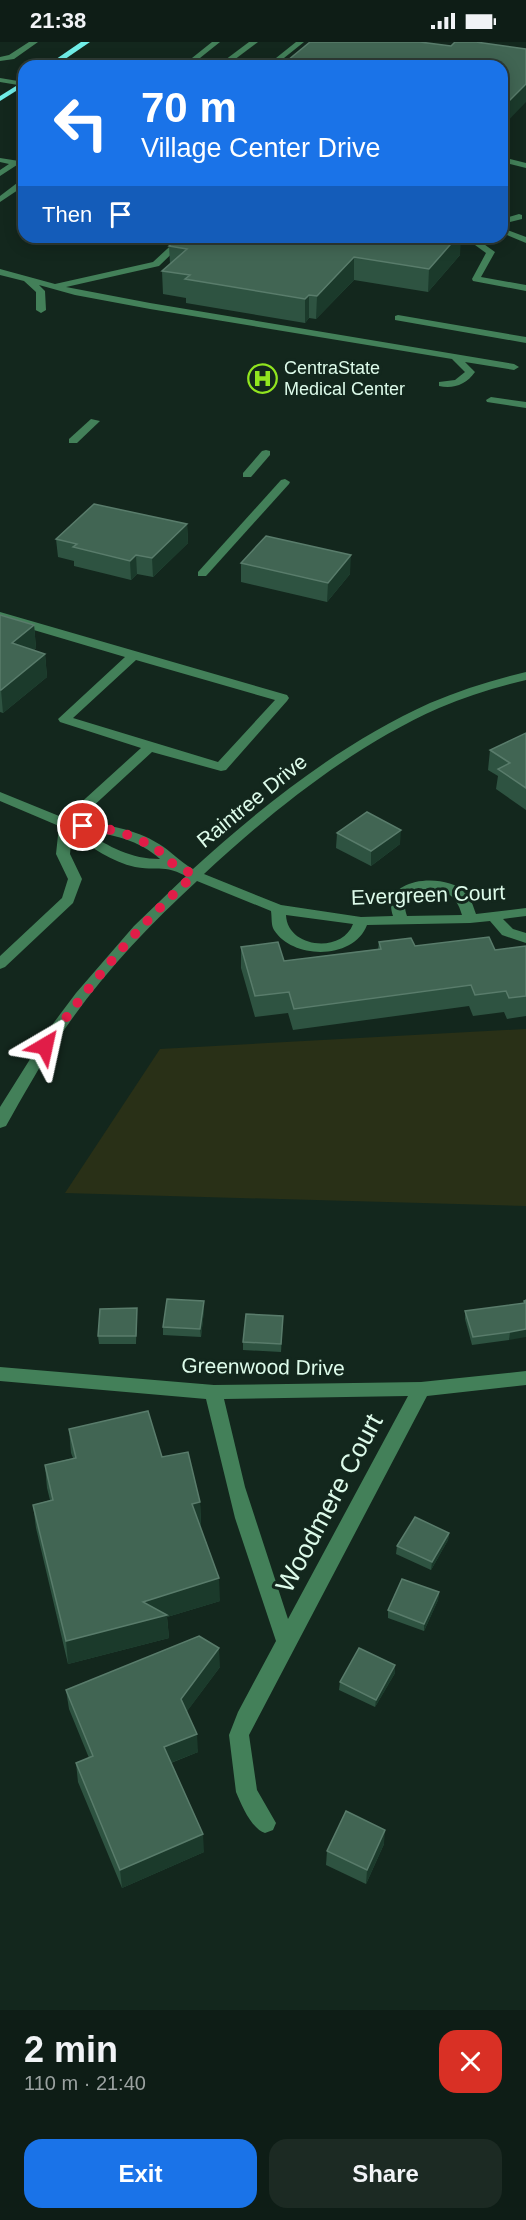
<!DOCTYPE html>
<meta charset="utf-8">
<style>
body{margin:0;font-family:Arial,sans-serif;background:#1c2a23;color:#f1f3f6;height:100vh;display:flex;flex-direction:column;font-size:22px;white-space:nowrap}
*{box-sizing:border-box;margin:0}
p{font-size:20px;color:#9ba2a1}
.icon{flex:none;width:33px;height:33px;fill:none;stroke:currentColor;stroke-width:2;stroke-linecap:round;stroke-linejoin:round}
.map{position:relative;height:1968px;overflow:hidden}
.sheet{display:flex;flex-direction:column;background:#0e1d16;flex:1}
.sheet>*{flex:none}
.hud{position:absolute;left:18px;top:18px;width:490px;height:183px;border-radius:18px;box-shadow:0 3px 15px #0003,0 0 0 2px #2e3b35;background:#1a73e8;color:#fff;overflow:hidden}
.pin{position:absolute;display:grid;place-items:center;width:51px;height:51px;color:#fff;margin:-26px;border:3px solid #fff;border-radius:50%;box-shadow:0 2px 6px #0007}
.me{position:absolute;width:66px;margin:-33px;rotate:36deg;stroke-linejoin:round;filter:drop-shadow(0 0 4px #0008)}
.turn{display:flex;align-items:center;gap:21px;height:126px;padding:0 24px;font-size:27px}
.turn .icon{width:78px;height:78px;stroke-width:2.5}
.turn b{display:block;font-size:42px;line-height:51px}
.then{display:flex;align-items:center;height:57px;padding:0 24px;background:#0003;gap:12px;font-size:22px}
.round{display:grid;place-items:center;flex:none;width:63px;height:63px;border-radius:18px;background:#1c2a23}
.overview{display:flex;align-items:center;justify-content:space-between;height:102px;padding:0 24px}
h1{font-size:36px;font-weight:600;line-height:45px}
.action{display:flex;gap:12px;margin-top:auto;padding:12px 24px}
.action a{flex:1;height:69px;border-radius:18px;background:#1a73e8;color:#fff;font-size:24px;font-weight:600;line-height:69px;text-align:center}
.action a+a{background:#1c2a23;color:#f1f3f6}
.status{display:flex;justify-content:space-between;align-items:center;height:42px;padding:0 30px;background:#0e1d16;direction:ltr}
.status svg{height:16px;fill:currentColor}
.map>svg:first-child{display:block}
.green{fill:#293017}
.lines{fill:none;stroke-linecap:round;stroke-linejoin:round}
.minor{fill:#438059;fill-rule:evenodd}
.major{fill:#70eee8;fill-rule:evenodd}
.wall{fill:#2e5341}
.shaded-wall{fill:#1b3a2b}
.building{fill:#416553;stroke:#597c6b;stroke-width:1.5}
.route{stroke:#e11d48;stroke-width:10;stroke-dasharray:0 18}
.labels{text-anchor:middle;stroke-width:6;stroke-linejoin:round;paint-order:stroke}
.far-poi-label{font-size:18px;fill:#ddfbea;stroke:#13271d;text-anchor:start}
.street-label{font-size:21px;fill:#ddfbea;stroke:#13271d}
.near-street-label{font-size:26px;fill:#ddfbea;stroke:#13271d}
</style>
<div class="status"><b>21:38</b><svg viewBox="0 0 49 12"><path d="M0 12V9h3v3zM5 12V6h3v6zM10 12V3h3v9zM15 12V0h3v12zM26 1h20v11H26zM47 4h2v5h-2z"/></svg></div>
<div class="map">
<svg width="526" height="1968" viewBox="0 0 526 1968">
<rect width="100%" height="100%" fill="#13271d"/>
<path class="green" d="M526 987V1164L65 1151 160 1007Z"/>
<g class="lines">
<g class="minor">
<path d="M29 0H38L14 17 0 19V15L9 13Z"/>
<path d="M212 0H220L190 24H182Z"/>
<path d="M249 0H258L226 24H217Z"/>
<path d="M296 0H304L274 24H266Z"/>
<path d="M0 36 24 40V44L0 40Z"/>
<path d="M502 115 526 121V126L502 120Z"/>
<path d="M0 116 19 119 20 121 0 134V128L9 122 0 120Z"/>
<path d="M21 138H24V144L0 160V154Z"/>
<path d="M519 172 522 173V177L502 182V177Z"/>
<path d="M502 186 526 195V201L502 191Z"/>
<path d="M180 195H189L159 224 66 245 150 261 514 322 519 325 514 328 465 320 475 330C466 343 453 347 439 344V340L455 338 465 330 452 317 150 267 75 253 39 243 45 249 46 268 41 271 36 268V250L24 239 0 233V227L55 242 153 220Z"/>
<path d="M464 195H474L495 210 481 235 526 243V249L473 239 472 237 486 211Z"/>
<path d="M398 273 526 295V301L395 278V274Z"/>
<path d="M491 355 526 360V366L487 360 486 358Z"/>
<path d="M91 377 100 379 77 401H69V397Z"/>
<path d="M266 408 270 409V413L251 435H243V431L262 409Z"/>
<path d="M285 437 290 440 289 442 206 534H198V530L281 438Z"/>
<path d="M0 570 287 653 289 656 287 659 226 728 221 729 152 710 77 779C105 783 134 786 159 802 171 809 179 819 193 827 263 763 343 700 430 661 461 648 493 638 526 630V638C496 645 467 654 439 666 353 704 273 768 204 832L281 863 361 875 393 874C379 835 445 830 465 850 471 856 473 864 476 872L526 866V874L503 877 513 887 526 891V901L502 893 490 879 470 881 367 883C354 918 293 918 274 888 271 883 272 876 271 869L197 839C146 886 99 936 60 994 40 1023 23 1054 6 1084L0 1086V1065L49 987 76 951 134 884 186 834C163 822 157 829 135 825 112 820 91 805 72 792L70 812 82 837 73 861 5 925 0 927V914L62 856 68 837 56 812 59 784 0 759V750L64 776 141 706 60 680 58 677 125 615 0 578ZM136 618 275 658 218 720 73 676ZM85 789C112 792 139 798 160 817 131 817 109 805 85 789ZM424 847C445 847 456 852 462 873L407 874C401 858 409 850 424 847ZM286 873 353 882C342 912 287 906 286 873Z"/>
<path d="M0 1325 214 1343 421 1340 526 1329V1343L427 1354 249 1693 257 1748 276 1781 273 1788 265 1791C251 1786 242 1764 236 1750L229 1693 238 1670 276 1599 235 1476 206 1357 0 1339ZM408 1354 288 1577 245 1445 224 1357Z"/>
</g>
<g class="major">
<path d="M81 0H90L55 24H46Z"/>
<path d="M24 39V44L0 59V54Z"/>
</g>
</g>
<g class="wall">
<path d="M169 204 460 213 428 250 354 238 316 277 309 276 305 281 186 261V256L163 252 162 229 170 222Z"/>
<path d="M187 482 188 501 153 535 137 532 131 538 74 524V519L58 515 56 497Z"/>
<path d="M241 521 350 532 327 560 241 540Z"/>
<path d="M0 573 34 583 36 606 34 608 45 612 47 635 3 671 0 670Z"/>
<path d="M526 691V768L496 747 498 734 488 728 490 708Z"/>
<path d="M337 791 400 802 371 824 336 806Z"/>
<path d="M379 900 415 904 495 908 526 904V974L507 977 504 970 473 974 469 964 293 988 288 971 255 975 241 926V905L284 919 378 907Z"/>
<path d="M526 1258 509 1298 472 1303 465 1277V1269L523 1262 524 1259Z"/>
<path d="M137 1266 136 1302H99L98 1294Z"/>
<path d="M204 1268 201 1295 163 1293V1285Z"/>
<path d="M283 1274 281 1310 243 1308V1300Z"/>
<path d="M69 1387 162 1415 200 1460 201 1483H200L220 1559 167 1575 169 1596 68 1622 36 1486 33 1463 50 1458 47 1446 45 1423 73 1416 71 1411Z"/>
<path d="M449 1491 448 1498 431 1528 396 1512 397 1504Z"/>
<path d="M439 1550 438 1558 424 1589 388 1576V1568Z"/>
<path d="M220 1625 187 1669 198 1710 171 1721 204 1810 122 1846 78 1740 76 1721 89 1716 69 1667 66 1648Z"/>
<path d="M395 1631 375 1665 339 1648 340 1640Z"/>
<path d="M384 1802 366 1842 326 1823 327 1809Z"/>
</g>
<g class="shaded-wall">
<path d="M526 42V60L502 85V66Z"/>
<path d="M457 195H461L460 213 428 250 429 227Z"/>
<path d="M354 215V238L316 277 317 254Z"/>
<path d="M309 253V276L305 281V257Z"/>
<path d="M187 482 188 501 153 535 152 516Z"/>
<path d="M136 513 137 532 131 538 130 519Z"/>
<path d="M351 513 350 532 327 560 328 541Z"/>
<path d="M34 583 36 606 14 624 12 601Z"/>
<path d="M45 612 47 635 3 671 1 648Z"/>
<path d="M401 788 400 802 371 824V809Z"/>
<path d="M204 1259V1268L201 1295 200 1287Z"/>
<path d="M526 1287V1295L509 1298 510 1290Z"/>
<path d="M200 1460 201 1483 192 1485V1462Z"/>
<path d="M449 1491 448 1498 431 1528 432 1520Z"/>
<path d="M219 1536 220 1559 167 1575 169 1596 68 1622 66 1599 143 1560Z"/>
<path d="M439 1550 438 1558 424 1589V1582Z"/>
<path d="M219 1606 220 1625 182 1676 181 1657Z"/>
<path d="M395 1623V1631L375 1665 376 1658Z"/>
<path d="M197 1692 198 1710 165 1723 164 1705Z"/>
<path d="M385 1788 384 1802 366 1842 367 1828Z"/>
<path d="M203 1792 204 1810 122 1846 120 1828Z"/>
</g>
<g class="building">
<path d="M310 0H420L451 4 455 0H476L526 7V42L502 66V24H290L282 23Z"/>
<path d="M179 195H457L429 227 354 215 317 254 309 253 305 257 185 237 190 233 162 229 187 207 169 204Z"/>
<path d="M94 462 187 482 152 516 136 513 130 519 73 505 77 502 56 497Z"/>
<path d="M266 494 351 513 328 541 241 521Z"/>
<path d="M0 573 34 583 12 601 45 612 1 648H0Z"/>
<path d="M526 691V746L498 727 510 721 490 708Z"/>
<path d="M367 770 401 788 371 809 337 791Z"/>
<path d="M489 895 495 908 526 904V954L509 956 506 949 475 953 471 943 294 967 289 950 255 954 241 905 278 900 284 919 381 907 379 900 411 896 415 904Z"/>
<path d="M167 1257 204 1259 200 1287 163 1285Z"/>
<path d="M526 1258V1287L510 1290 473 1295 465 1269 525 1261 524 1259Z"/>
<path d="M137 1266 136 1294H98L100 1267Z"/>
<path d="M246 1272 283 1274 281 1302 243 1300Z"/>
<path d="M148 1369 162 1415 188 1410 200 1460 192 1462 219 1536 143 1560 167 1573 66 1599 33 1463 53 1458 45 1423 76 1416 69 1387Z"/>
<path d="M415 1475 449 1491 432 1520 397 1504Z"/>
<path d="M402 1537 439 1550 424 1582 388 1568Z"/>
<path d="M199 1594 219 1606 181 1657 197 1692 164 1705 203 1792 120 1828 76 1721 93 1714 66 1648Z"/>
<path d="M359 1606 395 1623 376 1658 340 1640Z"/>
<path d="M346 1769 385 1788 367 1828 327 1809Z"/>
</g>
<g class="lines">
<path class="route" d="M45 1004C91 941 136 886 194 833L173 822 155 805 135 796 118 789 83 784"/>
</g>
<defs>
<symbol id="hospital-ring" viewBox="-11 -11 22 22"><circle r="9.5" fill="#13271d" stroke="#91e51f" stroke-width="1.5"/><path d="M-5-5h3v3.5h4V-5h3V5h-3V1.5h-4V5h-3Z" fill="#91e51f"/></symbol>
</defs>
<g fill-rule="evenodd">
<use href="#hospital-ring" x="246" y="320" width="33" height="33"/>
</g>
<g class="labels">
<g class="far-poi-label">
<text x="284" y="332">CentraState<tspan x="284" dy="21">Medical Center</tspan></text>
</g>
<g class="street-label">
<text transform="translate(252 759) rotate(-39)" y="7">Raintree Drive</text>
<text transform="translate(428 853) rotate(-2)" y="7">Evergreen Court</text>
<text transform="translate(263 1325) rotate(1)" y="7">Greenwood Drive</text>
</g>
<g class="near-street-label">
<text transform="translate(329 1461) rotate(-62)" y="9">Woodmere Court</text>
</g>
</g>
</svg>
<div class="pin" style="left:83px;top:784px;background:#d93025"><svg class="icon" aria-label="arrive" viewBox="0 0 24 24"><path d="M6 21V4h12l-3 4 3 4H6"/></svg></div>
<svg class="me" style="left:45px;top:1004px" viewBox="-20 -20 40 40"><path d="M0-17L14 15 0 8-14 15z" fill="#e11d48" stroke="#fff" stroke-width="4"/></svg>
<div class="hud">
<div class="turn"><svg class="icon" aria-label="left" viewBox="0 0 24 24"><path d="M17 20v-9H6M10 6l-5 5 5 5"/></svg><div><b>70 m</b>Village Center Drive</div></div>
<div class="then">Then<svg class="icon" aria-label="arrive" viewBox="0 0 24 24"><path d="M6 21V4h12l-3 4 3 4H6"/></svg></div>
</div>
</div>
<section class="sheet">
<div class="overview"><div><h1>2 min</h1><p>110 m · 21:40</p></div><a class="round" style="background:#d93025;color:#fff"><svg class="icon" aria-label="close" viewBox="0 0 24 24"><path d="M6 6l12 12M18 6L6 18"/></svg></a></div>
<div class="action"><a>Exit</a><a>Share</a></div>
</section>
